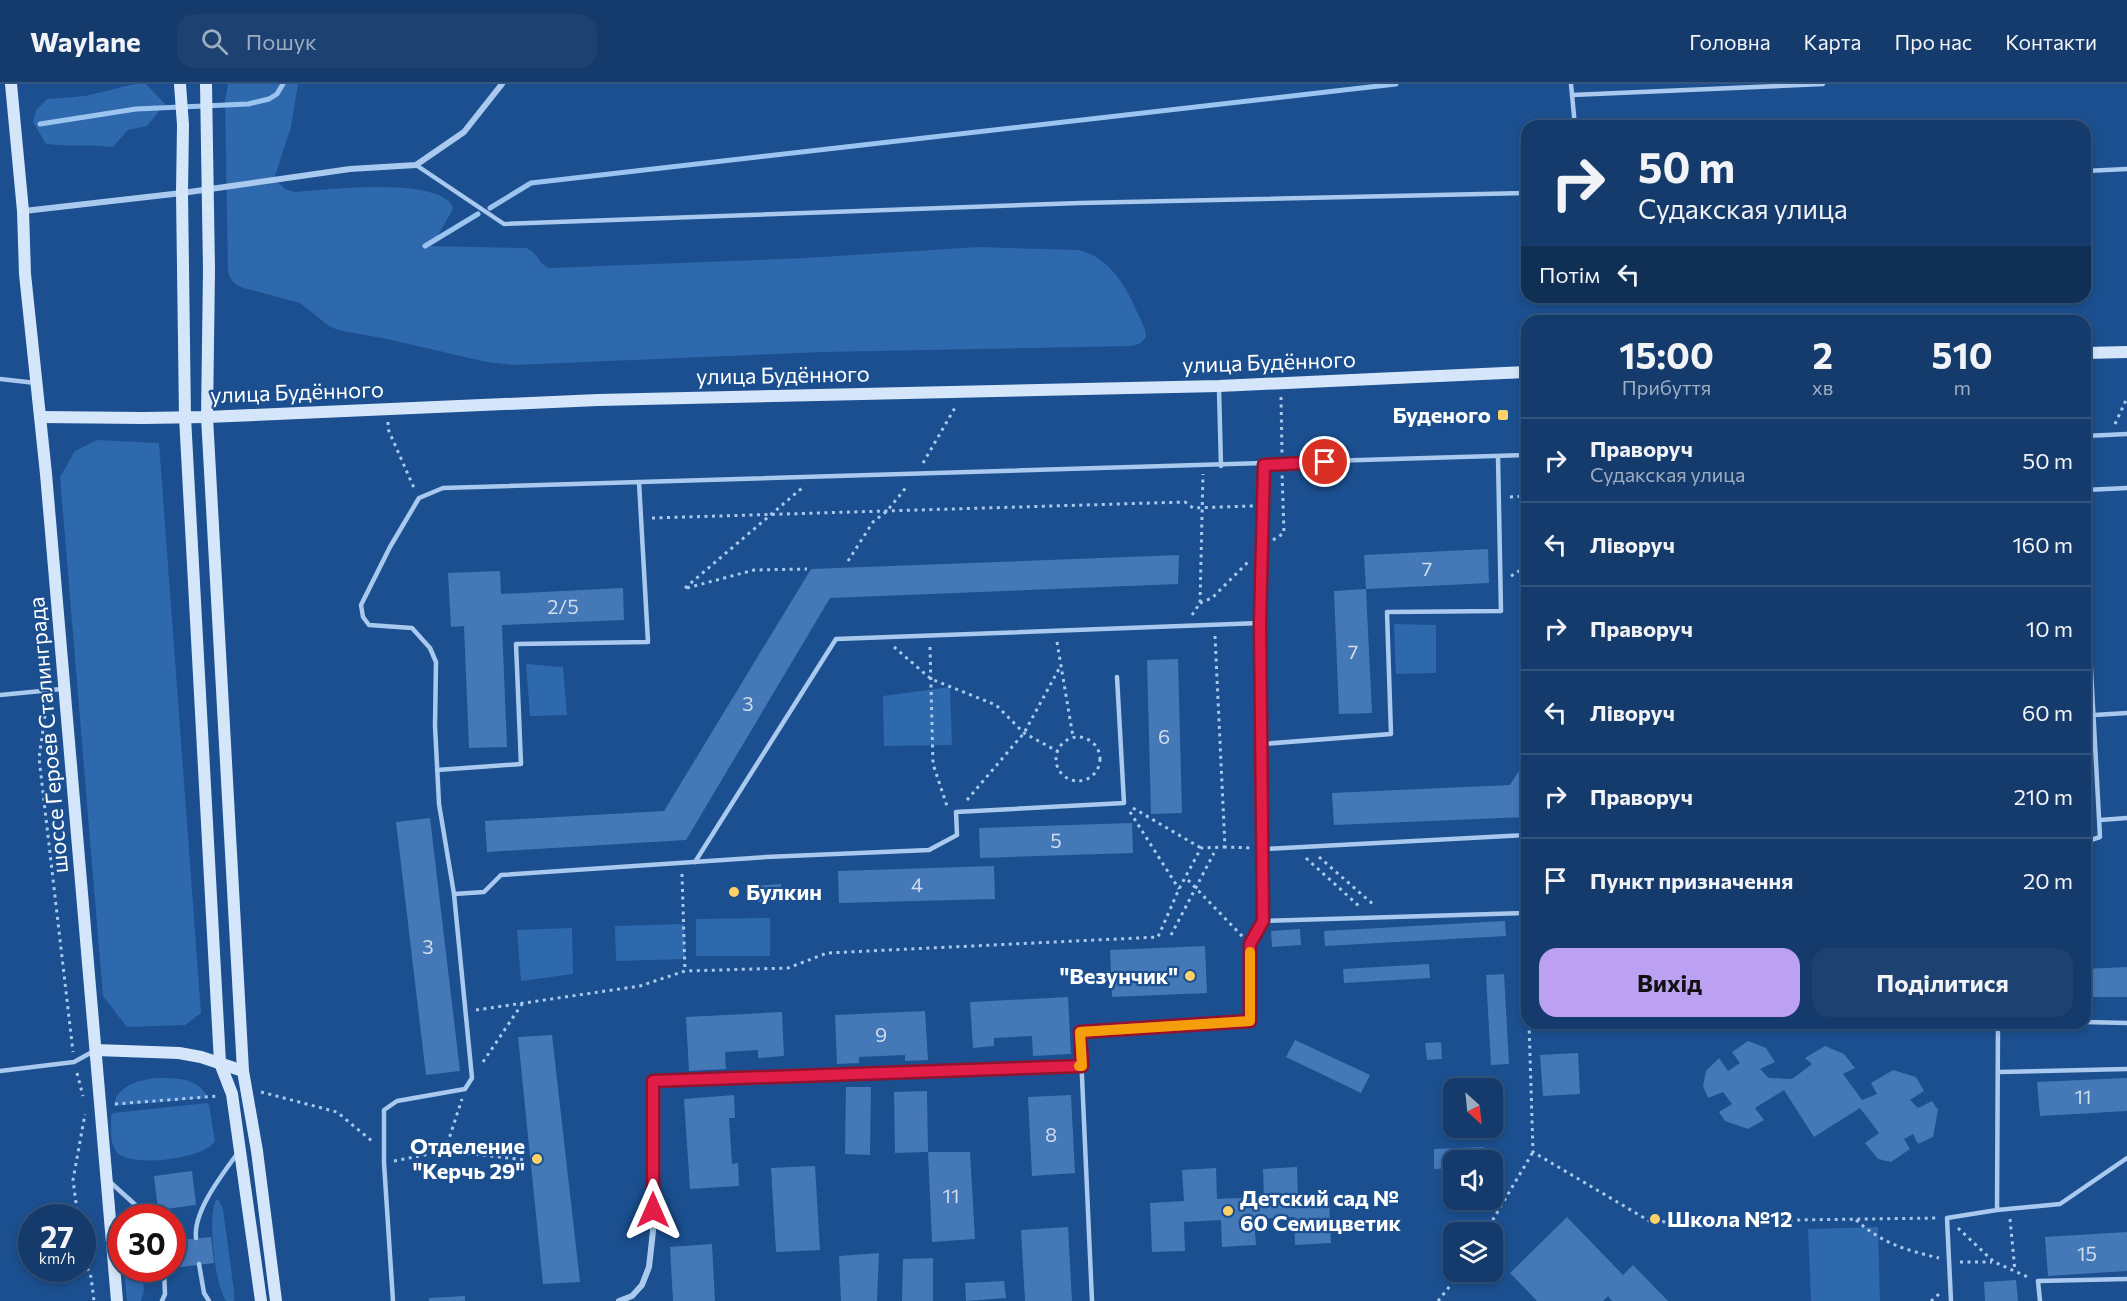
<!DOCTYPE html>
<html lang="uk">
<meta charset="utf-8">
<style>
body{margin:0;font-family:Commissioner,sans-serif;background:#1d4271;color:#f1f3f6;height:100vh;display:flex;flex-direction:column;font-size:22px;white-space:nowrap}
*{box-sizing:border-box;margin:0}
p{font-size:20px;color:#9dadc1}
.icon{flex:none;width:33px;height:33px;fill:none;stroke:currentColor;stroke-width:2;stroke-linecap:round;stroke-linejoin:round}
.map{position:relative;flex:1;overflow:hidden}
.panel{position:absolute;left:1521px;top:231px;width:570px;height:714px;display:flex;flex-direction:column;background:#143b6b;border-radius:18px;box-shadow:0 3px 9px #0003,0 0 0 2px #33557e}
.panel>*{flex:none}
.top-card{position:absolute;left:1521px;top:36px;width:570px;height:183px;border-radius:18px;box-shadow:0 3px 9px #0003,0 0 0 2px #33557e;background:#143b6b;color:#f1f3f6;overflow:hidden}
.needle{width:39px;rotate:153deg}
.fabs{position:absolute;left:1443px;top:994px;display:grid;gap:12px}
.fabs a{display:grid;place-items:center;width:60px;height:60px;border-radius:12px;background:#143b6b;box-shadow:0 3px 9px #0003,0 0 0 2px #33557e;font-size:30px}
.speed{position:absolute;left:18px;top:1120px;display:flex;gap:12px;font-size:30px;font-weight:700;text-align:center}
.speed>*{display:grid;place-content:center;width:78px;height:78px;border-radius:50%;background:#143b6b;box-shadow:0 3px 9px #0003,0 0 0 2px #33557e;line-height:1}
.speed small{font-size:15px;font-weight:400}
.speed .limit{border:9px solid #d22;background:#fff;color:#111}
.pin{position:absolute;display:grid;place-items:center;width:51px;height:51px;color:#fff;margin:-26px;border:3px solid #fff;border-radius:50%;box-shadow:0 2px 6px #0007}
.me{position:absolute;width:66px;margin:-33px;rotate:0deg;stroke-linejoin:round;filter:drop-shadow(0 0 4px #0008)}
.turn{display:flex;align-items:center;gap:21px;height:126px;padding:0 18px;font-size:27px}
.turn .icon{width:78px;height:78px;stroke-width:2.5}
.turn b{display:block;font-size:42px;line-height:51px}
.then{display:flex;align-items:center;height:57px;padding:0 18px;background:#0003;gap:12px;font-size:22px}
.eta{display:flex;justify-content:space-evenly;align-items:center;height:102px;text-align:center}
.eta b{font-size:36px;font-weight:700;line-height:42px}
.button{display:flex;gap:12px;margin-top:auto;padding:12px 18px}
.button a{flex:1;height:69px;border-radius:18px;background:#bca0f2;color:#111;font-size:24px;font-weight:700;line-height:69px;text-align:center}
.button a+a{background:#1d4271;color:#f1f3f6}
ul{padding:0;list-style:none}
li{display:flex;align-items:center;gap:18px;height:84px;padding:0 18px;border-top:2px solid #33557e}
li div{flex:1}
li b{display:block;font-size:22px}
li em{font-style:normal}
header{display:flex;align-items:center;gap:36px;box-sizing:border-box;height:84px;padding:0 30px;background:#143b6b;border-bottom:2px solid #33557e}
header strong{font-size:28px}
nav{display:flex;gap:33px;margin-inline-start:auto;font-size:21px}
.search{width:420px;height:54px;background:#1d4271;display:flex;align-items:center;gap:15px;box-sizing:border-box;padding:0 21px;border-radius:18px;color:#9dadc1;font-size:22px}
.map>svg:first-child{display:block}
.green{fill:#2e69ad}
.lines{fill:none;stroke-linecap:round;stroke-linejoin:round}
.stream{stroke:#9cc4f0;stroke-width:5}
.building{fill:#4478b7}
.path{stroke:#a9c9ee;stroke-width:3;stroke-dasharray:3 4.5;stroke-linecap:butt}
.lane{stroke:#a9c9ee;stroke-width:4.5}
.street{stroke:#a9c9ee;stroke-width:6}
.secondary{stroke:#d6e6fa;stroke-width:12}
.route-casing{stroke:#92132f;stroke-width:15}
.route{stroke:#e11d48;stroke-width:10}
.slow{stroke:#f59e0b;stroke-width:10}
.poi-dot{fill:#ffd166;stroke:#1b4f8f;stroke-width:2}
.labels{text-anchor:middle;stroke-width:4.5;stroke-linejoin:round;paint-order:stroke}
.number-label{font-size:20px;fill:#d0dded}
.street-label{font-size:22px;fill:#fff;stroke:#1b4f8f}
.poi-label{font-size:22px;font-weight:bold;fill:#fff;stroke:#1b4f8f;text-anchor:end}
</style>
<header>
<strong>Waylane</strong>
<div class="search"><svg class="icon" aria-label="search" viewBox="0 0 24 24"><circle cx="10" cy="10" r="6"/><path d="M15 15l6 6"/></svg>Пошук</div>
<nav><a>Головна</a><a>Карта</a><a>Про нас</a><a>Контакти</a></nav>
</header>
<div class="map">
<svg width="2127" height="1217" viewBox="0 0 2127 1217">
<rect width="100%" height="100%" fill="#1b4f8f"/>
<g class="green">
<path d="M135 0H146L165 20 147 42 128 46 113 63C91 60 68 63 46 60L33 38 36 26 47 15 85 12Z"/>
<path d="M228 0H298L291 43 275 92 276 96 285 105 295 108C326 106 437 92 453 123L452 127 437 153V158L428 162 526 164C538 168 538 180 549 184L806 174 978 163 1078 166C1109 172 1127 204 1138 230 1142 238 1146 245 1146 253L1141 259 1132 262 823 268 514 281 487 278 387 255 338 246 329 242 300 219 247 205C237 202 230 198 228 187L225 17Z"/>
<path d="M97 356 159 359 201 929 185 941 127 943 103 912 60 393 75 367Z"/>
<path d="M1394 540 1436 541V589L1396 590Z"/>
<path d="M526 580 563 583 567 631 530 632Z"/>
<path d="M950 603 952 661 884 662 883 612Z"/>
<path d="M770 834V872H696V835Z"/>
<path d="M684 840 685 875 616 877 615 842Z"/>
<path d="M572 844 573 890 521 897 517 846Z"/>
<path d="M156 994C176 994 198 993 208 1014L114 1022C116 1002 139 996 156 994Z"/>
<path d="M207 1019 209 1021 215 1057C206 1075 127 1085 116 1067 109 1057 112 1042 111 1031L113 1029Z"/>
<path d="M218 1115 223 1125 234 1207V1217H226C215 1201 207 1134 216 1116Z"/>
<path d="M1878 1143 1880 1217H1811L1808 1145Z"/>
<path d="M124 1185H142L144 1207 141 1217H127Z"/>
</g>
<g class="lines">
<g class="stream">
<path d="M40 40 136 25 248 20 269 15 277 10 283 0"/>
<path d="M490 124 531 99 1396 0"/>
<path d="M425 162 478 130"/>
</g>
</g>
<g class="building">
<path d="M1488 465 1489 499 1366 505 1364 471Z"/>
<path d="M1179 471 1178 500 830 514 686 756 487 768 485 737 664 727 811 485Z"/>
<path d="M500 487 501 510 623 504 624 536 502 541 507 663 469 664 464 542 451 543 448 489Z"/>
<path d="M1366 505 1372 629 1339 630 1334 507Z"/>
<path d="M1178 575 1182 729 1151 730 1147 576Z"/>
<path d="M1527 674V733L1334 741 1332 709 1510 701Z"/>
<path d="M430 734 460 987 426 991 396 738Z"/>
<path d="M1132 739 1133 769 980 774 979 744Z"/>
<path d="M994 782 995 815 839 819 838 787Z"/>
<path d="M781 800 782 817 758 818 757 802Z"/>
<path d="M1505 837 1506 852 1325 862 1324 847Z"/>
<path d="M1300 845 1301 861 1272 863 1271 847Z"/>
<path d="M1205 862 1207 909 1112 913 1110 866Z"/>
<path d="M1429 880 1430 894 1344 899 1343 885Z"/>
<path d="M2127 883V913H2085V885Z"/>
<path d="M1504 890 1509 980 1491 981 1486 891Z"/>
<path d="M1068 913 1071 970 1033 972 1032 952 994 954V962L973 964 970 918Z"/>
<path d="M925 927 928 976 905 977V971L859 973V979L837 980 835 931Z"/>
<path d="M782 928 784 972 758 974V966L725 968 726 985 689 987 686 933Z"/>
<path d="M552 951 580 1198 543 1200 518 953Z"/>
<path d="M1295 956 1370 991 1361 1009 1286 973Z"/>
<path d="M1748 957 1766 964 1775 978 1760 985 1769 994 1792 995 1812 980 1805 974 1825 962 1844 970 1855 984 1843 990 1862 1016 1877 1010 1871 999 1893 986 1916 993 1924 1007 1910 1016 1918 1024 1932 1017 1938 1026 1933 1053 1918 1060 1913 1050 1904 1055 1910 1065 1891 1078 1878 1075 1865 1059 1879 1049 1860 1024 1814 1053 1784 1006 1755 1024 1764 1036 1748 1045 1725 1037 1719 1028 1732 1020 1723 1008 1708 1014 1703 1002 1706 987 1719 974 1728 987 1740 979 1732 968Z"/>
<path d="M1441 958 1442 975 1427 976 1425 959Z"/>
<path d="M1578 969 1580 1010 1543 1012 1540 971Z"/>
<path d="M2127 994V1027L2040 1032 2037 998Z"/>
<path d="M846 1003H871L870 1071 845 1070Z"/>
<path d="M927 1007 928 1068 895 1069 894 1008Z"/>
<path d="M734 1011 735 1034H729L732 1080 738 1079 739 1102 690 1105 684 1015Z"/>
<path d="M1071 1011 1075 1089 1032 1092 1028 1013Z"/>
<path d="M1484 1063 1485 1077H1454V1084L1434 1085V1065Z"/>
<path d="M928 1068H970L975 1155 932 1158Z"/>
<path d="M815 1082 820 1166 776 1168 771 1084Z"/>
<path d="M1297 1083 1298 1114 1329 1113 1331 1159 1295 1161 1294 1133 1254 1135 1256 1161 1222 1163 1221 1136 1184 1138 1185 1167 1152 1168 1150 1119 1184 1117 1182 1086 1216 1084 1217 1115 1264 1113 1263 1085Z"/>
<path d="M192 1087 196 1121 158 1126 154 1092Z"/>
<path d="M1567 1133 1623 1191 1633 1181 1668 1217H1612L1608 1212 1603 1217H1537L1510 1189Z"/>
<path d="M1068 1143 1072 1217H1025L1021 1146Z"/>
<path d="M2127 1148V1187L2048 1192 2045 1153Z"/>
<path d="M211 1153 214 1179 172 1184V1157Z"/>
<path d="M712 1160 715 1217H673L670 1163Z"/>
<path d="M879 1169 877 1217H841L839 1172Z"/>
<path d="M933 1174V1217H902L903 1175Z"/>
<path d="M2016 1196 2018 1217H1985L1984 1198Z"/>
<path d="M1004 1197 1006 1214 966 1217 965 1199Z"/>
<path d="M465 1212V1217H429V1214Z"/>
</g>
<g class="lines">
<g class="path">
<path d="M1281 313 1282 369"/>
<path d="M388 338V345L414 404"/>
<path d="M2115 340 2127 314"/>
<path d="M923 379 956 322"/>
<path d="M1510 413 1527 412"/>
<path d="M652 434 1185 418 1193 424 1253 422"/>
<path d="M1273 456 1284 449 1282 388"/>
<path d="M848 477 873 438 887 427 908 401"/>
<path d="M1511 492 1527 482"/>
<path d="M685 504 802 404"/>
<path d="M687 504 754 486 807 485"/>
<path d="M1200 519 1212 514 1250 476"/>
<path d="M1192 531 1200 519 1203 390"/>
<path d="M1215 552 1225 763 1252 764"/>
<path d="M1057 558 1073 653"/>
<path d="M894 563 931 595 996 621 1024 649 1057 667"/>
<path d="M930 563 933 680 947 722"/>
<path d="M47 617 39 674 73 968"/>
<circle cx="1078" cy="675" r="22"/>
<path d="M967 716 1024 649 1060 583"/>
<path d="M1133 724 1201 764"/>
<path d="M1130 728 1179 805"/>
<path d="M1319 773 1375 822"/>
<path d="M1306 774 1359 822"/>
<path d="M682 790 685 887"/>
<path d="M1188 796 1243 853"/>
<path d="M1525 839 1527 891"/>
<path d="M1171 851 1214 769"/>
<path d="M476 926 640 902 685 887 788 884 827 869 1158 853 1179 805 1201 764 1225 763"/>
<path d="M1529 939 1533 1068 1651 1138 1938 1134"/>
<path d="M483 978 522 920"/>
<path d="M77 989 83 1012"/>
<path d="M261 1008 337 1028 373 1058"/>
<path d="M115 1020 219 1012"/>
<path d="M445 1067 462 1015"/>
<path d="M394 1077 445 1067 526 1076"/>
<path d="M78 1134 73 1096 85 1030"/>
<path d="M2010 1135 2015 1187"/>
<path d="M1856 1136C1883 1160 1906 1166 1939 1174"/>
<path d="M1958 1144 1994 1178 2028 1193"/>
<path d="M1485 1149 1533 1068"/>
<path d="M82 1170 91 1193 94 1217"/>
<path d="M1960 1178H1992"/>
<path d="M1438 1217 1461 1188"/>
<path d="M1931 1217 1940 1209"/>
</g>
<g class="lane">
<path d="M1571 0 1575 42"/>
<path d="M1572 11 1823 0"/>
<path d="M416 81 504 140 1080 119 1527 109"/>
<path d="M2085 87 2127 85"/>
<path d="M0 295 36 299"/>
<path d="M1219 305 1221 382"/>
<path d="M2085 352 2127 350"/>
<path d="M2085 406 2127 404"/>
<path d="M2085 474 2100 753 2085 758"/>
<path d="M0 611 62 605"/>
<path d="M2094 631 2127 629"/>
<path d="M1262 660 1391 650 1387 528 1501 527 1498 373"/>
<path d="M437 686 521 680 516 560 648 558 639 398"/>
<path d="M2100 736 2127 734"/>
<path d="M1263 765 1527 751"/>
<path d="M695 778 836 555 1260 539"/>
<path d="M454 810 484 808 501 791 766 773 929 766 957 751 956 728 1124 719 1117 593"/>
<path d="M1263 837 1525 829"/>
<path d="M2085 938 2127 939"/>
<path d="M0 987 74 978 94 967"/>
<path d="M1998 988 2127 985"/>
<path d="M653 997 1081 982"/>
<path d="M110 1098 150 1134"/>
<path d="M1997 1126 2060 1120 2127 1074"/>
<path d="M196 1154C193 1128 221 1092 237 1070"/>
<path d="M199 1180 204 1209 209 1217"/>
<path d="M162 1217 165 1210 164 1185"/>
<path d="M393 1217 384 1079V1026L397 1017 465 1005 472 994 454 810 439 720 435 642 436 578 430 564 412 544 369 541 363 533 361 521 390 463 419 414 443 404 1527 371"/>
<path d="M1092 1217 1080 948 1250 937V860L1263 837 1260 539 1264 381"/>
<path d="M1951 1217 1947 1134 1997 1126 1998 939"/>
<path d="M2040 1217 2038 1197 2127 1195"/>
</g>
<g class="street">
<path d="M24 127 182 109 350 85 416 81 464 48 502 0"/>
<path d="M619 1217 632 1212 642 1201 649 1183 653 1147V997"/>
</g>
<g class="secondary">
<path d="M11 0 23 127 25 190 46 390 117 1217"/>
<path d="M180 0 183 41 182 109 185 333 220 979 232 1010 261 1217"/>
<path d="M206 0 209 186 207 333 243 987"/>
<path d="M2085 269 2127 268"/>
<path d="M40 333 143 334 207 333 598 316 1219 302 1527 288"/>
<path d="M96 966 179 969 201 973 243 987 257 1067 276 1217"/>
</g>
</g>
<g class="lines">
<defs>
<path id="route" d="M653 1126V997L1082 982 1080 948 1250 937V860L1263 837 1260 539 1264 381 1325 378"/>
</defs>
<use href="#route" class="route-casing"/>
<use href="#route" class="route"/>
<path class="slow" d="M1079 982H1082L1080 948 1250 937V868"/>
</g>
<g class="poi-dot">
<rect x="1497" y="325" width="12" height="12" rx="3"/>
<circle cx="734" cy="808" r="6"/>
<circle cx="1190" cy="892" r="6"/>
<circle cx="537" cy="1075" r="6"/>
<circle cx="1228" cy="1127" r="6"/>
<circle cx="1655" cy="1135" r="6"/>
</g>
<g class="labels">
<g class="number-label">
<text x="1427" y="492">7</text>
<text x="563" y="530">2/5</text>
<text x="1353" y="575">7</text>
<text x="748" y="627">3</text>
<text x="1164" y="660">6</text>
<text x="1056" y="764">5</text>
<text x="917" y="808">4</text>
<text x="428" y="870">3</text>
<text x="881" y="958">9</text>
<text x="2083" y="1020">11</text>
<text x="1051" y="1058">8</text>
<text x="951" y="1119">11</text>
<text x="2087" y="1177">15</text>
</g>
<g class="street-label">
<text transform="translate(1269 278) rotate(-2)" y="8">улица Будённого</text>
<text transform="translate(783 291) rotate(-1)" y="8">улица Будённого</text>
<text transform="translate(297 308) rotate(-2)" y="8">улица Будённого</text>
<text transform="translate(48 651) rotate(-95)" y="8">шоссе Героев Сталинграда</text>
</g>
<g class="poi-label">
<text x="1491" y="339">Буденого</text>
<text x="746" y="816" text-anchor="start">Булкин</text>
<text x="1178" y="900">"Везунчик"</text>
<text x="525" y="1070">Отделение<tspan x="525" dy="25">"Керчь 29"</tspan></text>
<text x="1240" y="1122" text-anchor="start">Детский сад №<tspan x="1240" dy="25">60 Семицветик</tspan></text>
<text x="1667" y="1143" text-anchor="start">Школа №12</text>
</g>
</g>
</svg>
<div class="fabs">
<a><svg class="needle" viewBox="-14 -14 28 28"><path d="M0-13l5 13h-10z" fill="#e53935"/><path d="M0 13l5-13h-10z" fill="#9dadc1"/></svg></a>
<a><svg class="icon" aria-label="sound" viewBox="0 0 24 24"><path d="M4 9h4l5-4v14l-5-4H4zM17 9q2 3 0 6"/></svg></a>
<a><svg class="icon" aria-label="layers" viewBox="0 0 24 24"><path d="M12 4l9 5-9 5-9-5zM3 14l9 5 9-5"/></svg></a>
</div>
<div class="speed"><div>27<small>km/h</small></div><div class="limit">30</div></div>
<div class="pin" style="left:1325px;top:378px;background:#d93025"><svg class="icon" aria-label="arrive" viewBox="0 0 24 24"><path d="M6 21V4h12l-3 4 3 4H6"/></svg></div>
<svg class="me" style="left:653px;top:1126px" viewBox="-20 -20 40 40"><path d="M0-17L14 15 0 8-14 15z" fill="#e11d48" stroke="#fff" stroke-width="4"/></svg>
<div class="top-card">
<div class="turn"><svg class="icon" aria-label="right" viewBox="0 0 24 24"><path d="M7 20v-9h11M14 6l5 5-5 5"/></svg><div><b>50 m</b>Судакская улица</div></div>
<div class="then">Потім<svg class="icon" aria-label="left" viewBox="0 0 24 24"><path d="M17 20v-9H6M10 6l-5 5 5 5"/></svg></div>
</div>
<section class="panel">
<div class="eta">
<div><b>15:00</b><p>Прибуття</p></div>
<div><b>2</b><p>хв</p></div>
<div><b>510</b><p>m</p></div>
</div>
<ul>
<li><svg class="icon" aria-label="right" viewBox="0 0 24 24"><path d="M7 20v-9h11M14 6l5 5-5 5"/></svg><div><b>Праворуч</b><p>Судакская улица</p></div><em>50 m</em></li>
<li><svg class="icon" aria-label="left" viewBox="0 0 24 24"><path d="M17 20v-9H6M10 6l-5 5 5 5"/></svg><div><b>Ліворуч</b></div><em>160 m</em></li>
<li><svg class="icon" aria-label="right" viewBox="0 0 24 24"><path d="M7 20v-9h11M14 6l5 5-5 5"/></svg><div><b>Праворуч</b></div><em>10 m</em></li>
<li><svg class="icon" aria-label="left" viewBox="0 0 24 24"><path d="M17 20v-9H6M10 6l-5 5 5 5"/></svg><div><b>Ліворуч</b></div><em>60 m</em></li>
<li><svg class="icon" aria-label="right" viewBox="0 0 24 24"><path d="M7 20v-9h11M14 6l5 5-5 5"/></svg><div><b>Праворуч</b></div><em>210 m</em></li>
<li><svg class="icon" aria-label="arrive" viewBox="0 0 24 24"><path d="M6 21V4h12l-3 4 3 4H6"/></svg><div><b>Пункт призначення</b></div><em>20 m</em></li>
</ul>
<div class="button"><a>Вихід</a><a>Поділитися</a></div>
</section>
</div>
